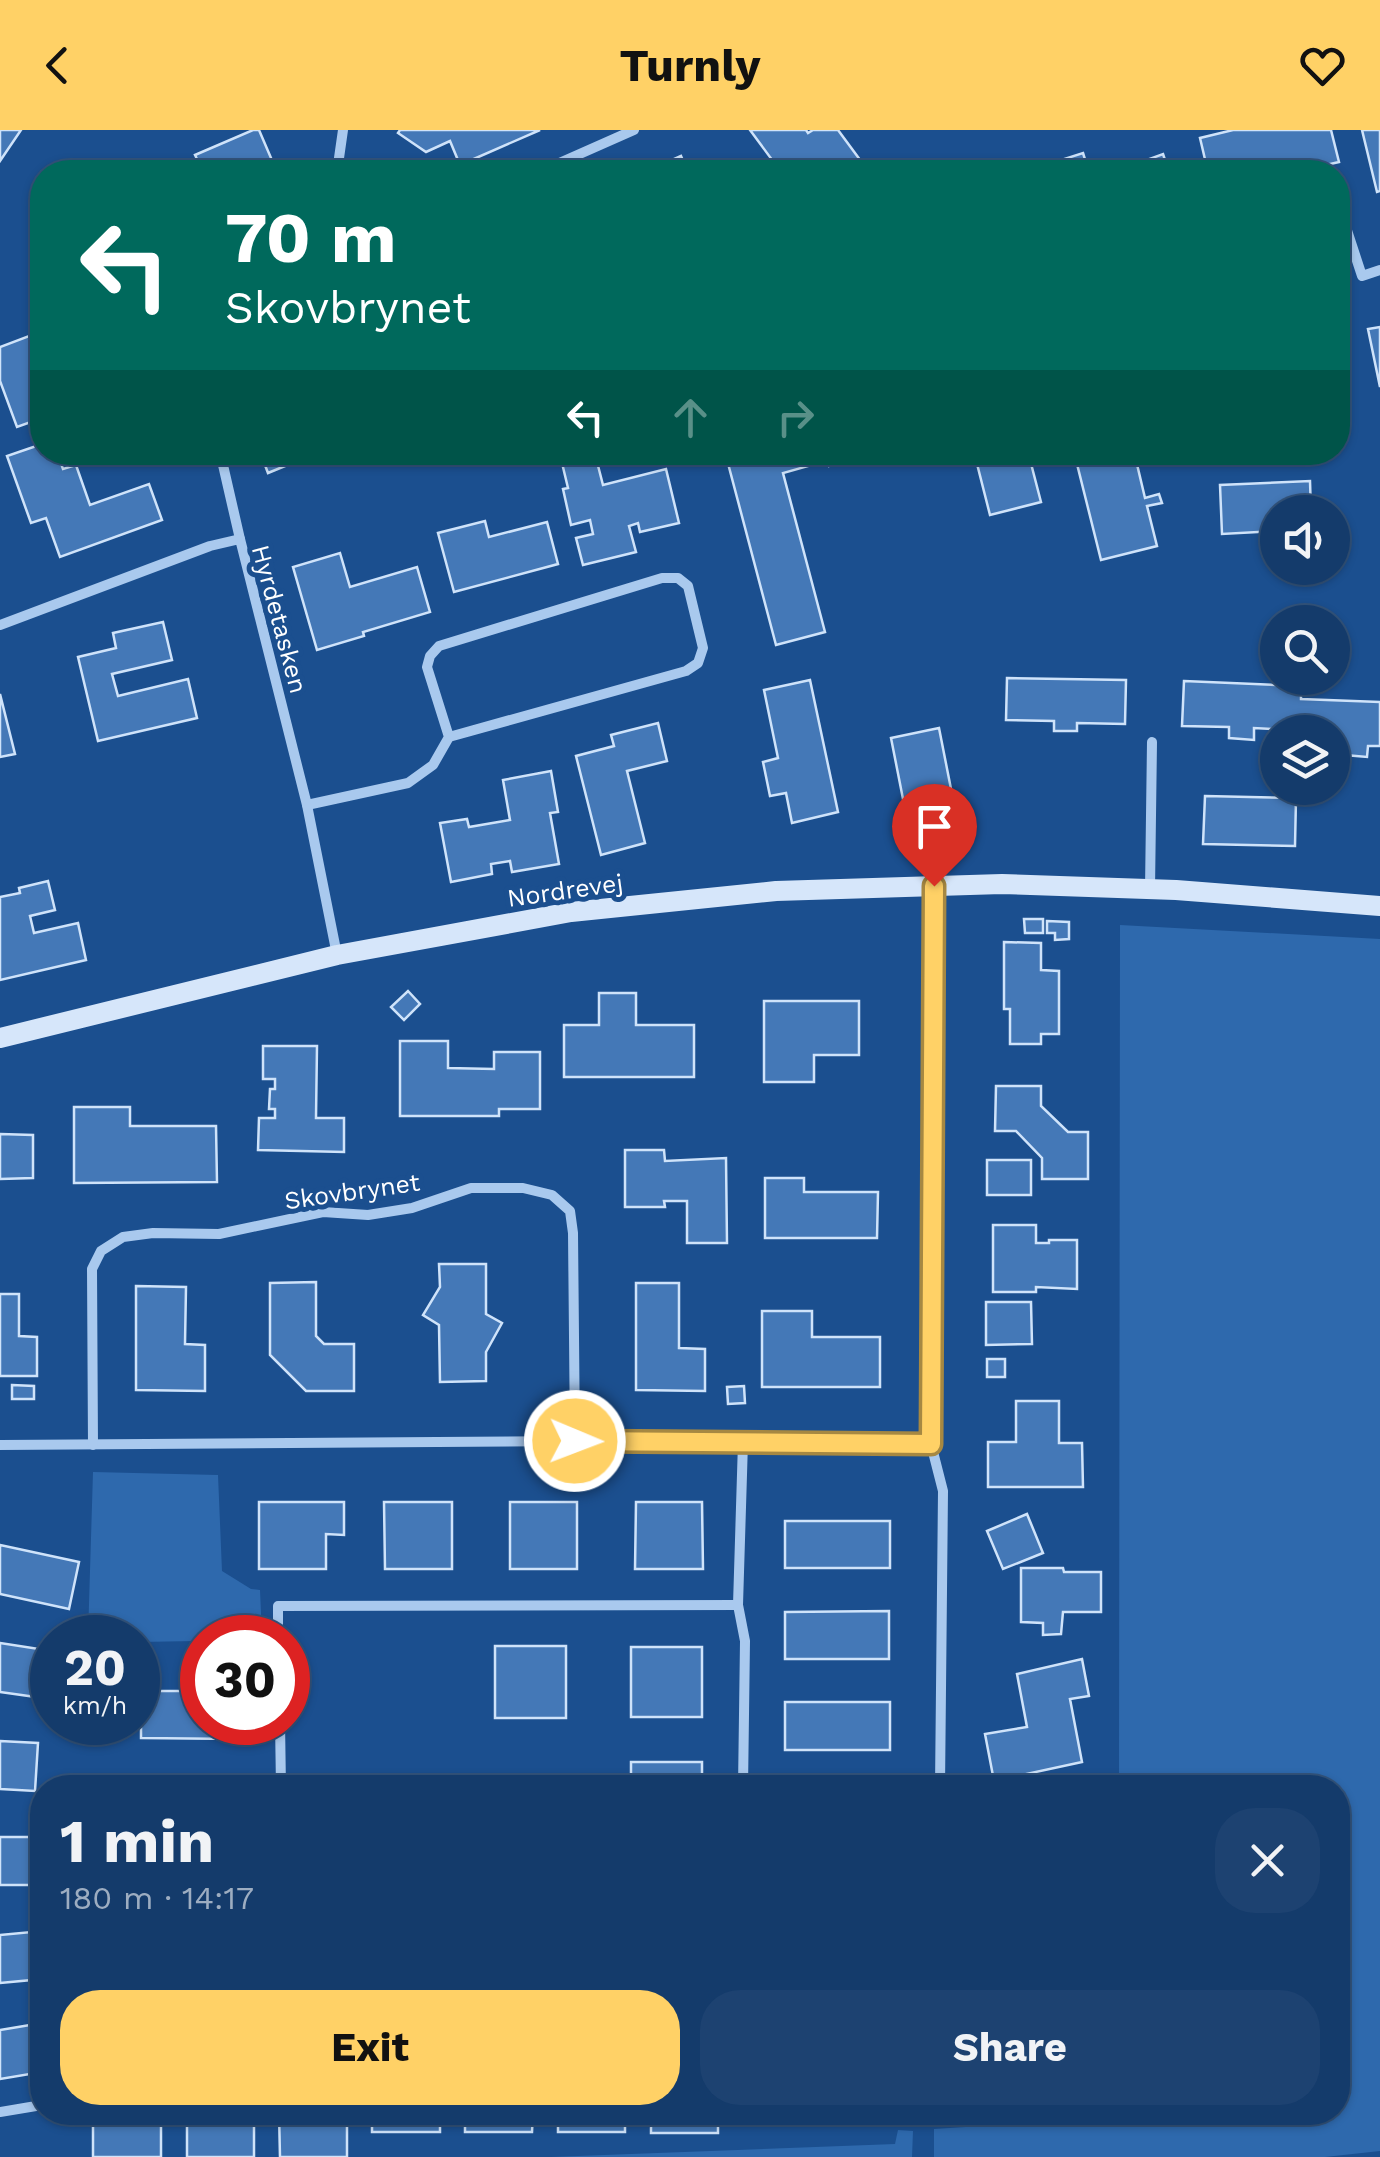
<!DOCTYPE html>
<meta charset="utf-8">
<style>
body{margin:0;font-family:"Work Sans",sans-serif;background:#1d4271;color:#f1f3f6;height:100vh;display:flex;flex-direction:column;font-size:38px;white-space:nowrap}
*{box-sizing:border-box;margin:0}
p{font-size:32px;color:#9dadc1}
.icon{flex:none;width:55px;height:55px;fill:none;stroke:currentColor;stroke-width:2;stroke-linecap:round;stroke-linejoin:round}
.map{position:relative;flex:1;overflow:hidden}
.side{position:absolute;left:30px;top:1645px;width:1320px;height:350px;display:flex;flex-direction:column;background:#143b6b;border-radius:40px;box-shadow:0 2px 8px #0004,0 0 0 2px #33557e}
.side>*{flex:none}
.banner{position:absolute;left:30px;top:30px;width:1320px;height:305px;border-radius:40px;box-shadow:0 2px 8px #0004,0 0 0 2px #33557e;background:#00695c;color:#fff;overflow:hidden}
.controls{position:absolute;left:1260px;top:365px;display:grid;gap:20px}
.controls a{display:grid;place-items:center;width:90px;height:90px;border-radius:50%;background:#143b6b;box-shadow:0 2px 8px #0004,0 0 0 2px #33557e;font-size:50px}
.speed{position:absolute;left:30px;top:1485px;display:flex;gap:20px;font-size:50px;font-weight:700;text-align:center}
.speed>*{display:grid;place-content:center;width:130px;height:130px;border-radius:50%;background:#143b6b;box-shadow:0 2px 8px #0004,0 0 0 2px #33557e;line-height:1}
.speed small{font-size:25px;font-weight:400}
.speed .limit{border:15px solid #d22;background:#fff;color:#111}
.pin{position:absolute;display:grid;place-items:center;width:85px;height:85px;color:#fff;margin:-102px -42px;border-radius:50% 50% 50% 0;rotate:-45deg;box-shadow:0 0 10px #0007}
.pin .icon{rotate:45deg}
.me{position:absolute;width:110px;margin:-55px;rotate:91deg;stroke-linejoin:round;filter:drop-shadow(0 0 8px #0008)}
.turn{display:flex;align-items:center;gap:35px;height:210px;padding:0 30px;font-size:45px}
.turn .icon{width:130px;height:130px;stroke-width:2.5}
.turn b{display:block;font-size:70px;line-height:85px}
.lanes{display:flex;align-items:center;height:95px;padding:0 30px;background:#0003;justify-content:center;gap:50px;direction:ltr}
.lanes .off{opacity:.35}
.round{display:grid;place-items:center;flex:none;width:105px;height:105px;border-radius:40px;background:#1d4271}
.summary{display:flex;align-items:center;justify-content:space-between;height:170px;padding:0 30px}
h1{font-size:60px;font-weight:700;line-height:75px}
.primary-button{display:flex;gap:20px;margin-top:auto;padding:20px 30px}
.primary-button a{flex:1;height:115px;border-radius:40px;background:#ffd166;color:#111;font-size:40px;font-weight:700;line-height:115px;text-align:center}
.primary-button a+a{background:#1d4271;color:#f1f3f6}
header{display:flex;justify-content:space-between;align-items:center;height:130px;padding:0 30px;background:#ffd166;color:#111;font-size:45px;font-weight:700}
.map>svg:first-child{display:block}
.green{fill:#2e69ad}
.building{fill:#4478b7;stroke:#cfe3fa;stroke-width:2.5}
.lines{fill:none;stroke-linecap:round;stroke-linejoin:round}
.street{stroke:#a9c9ee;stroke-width:10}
.secondary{stroke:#d6e6fa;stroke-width:20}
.route-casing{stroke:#a68842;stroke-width:25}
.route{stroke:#ffd166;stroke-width:18}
.labels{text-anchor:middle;stroke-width:10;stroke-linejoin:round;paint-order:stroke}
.street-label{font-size:25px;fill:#fff;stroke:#1b4f8f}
</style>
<header><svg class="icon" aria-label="back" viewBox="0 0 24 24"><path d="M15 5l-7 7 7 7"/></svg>Turnly<svg class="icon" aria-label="heart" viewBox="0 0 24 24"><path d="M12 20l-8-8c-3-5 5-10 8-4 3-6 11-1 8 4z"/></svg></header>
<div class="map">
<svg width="1380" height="2027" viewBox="0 0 1380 2027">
<rect width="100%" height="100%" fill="#1b4f8f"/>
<g class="green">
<path d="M1120 795 1380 809V2021L1325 2027H934V1999L981 1996 982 1983 1338 1982V1658L1119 1657Z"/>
<path d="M93 1342 218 1345 222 1441 251 1459 260 1460 262 1507 202 1508V1515L196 1511 138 1512V1508L88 1507Z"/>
<path d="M898 2000 913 2001 912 2027H551L895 2014Z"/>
</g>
<g class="building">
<path d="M0 0H21L0 31Z"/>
<path d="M253 0H259L277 42H203L195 25Z"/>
<path d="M400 0H540L460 35 450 11 426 22 398 3Z"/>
<path d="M750 0H806L808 3 813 0H838L869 42H781Z"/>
<path d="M1233 0H1331L1339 32 1295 42 1292 40 1280 42H1208L1200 8Z"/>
<path d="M1362 0H1380V61L1377 62Z"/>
<path d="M1083 23 1089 42H1040L1039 37Z"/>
<path d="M1163 24 1169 42H1132L1130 36Z"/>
<path d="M681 26 688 42H645Z"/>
<path d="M1380 197V257L1368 199Z"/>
<path d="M29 206 42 242V288L17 297 0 251V217Z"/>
<path d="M42 314V322H57L63 339 76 335 90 375 149 354 162 390 60 427 46 388 31 393 7 326Z"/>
<path d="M260 322H305L307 327 268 343Z"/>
<path d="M725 322H816L819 333 783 343 825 502 776 515Z"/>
<path d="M826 322H880L829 336Z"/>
<path d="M974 322H1028L1041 372 990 385Z"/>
<path d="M1074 322H1148L1149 326 1136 330 1145 368 1159 364 1162 373 1147 376 1157 416 1101 430Z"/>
<path d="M595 324 603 355 666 339 679 393 640 402 638 393 629 396 636 422 583 435 576 408 593 404 590 390 571 395 563 359 568 358 562 333Z"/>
<path d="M1310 351 1311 382H1278V401L1222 404 1220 355Z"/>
<path d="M485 391 489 407 547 392 558 434 454 462 438 403Z"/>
<path d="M340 423 350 457 417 437 430 482 363 502 364 506 317 520 293 437Z"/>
<path d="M163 492 172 530 112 544 118 566 188 549 197 588 98 611 78 527 116 518 113 503Z"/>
<path d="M1007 548 1126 550 1125 594 1077 593V601H1054V591L1006 590Z"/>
<path d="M810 550 838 682 792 693 786 663 770 666 763 632 778 628 764 560Z"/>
<path d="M1184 551 1301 556V569L1380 572V616H1368L1367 627 1345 625V615L1332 614V602L1254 598V610L1229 608V597L1182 596Z"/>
<path d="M0 564 15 624 0 627Z"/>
<path d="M658 593 667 631 627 641 645 713 601 725 576 626 614 616 611 605Z"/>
<path d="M939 598 952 664 904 674 891 608Z"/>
<path d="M551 641 558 682 550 683 559 734 512 742 510 731 491 734 492 744 451 752 440 693 467 689 469 697 510 690 503 650Z"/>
<path d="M1205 666 1296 668 1295 716 1203 714Z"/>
<path d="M927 682 934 715 906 720 900 687Z"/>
<path d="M48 751 55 780 30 786 34 803 78 793 86 830 0 850V767L20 763 19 758Z"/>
<path d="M1024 789H1043V803H1025Z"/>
<path d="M1047 791 1069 792V809L1055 810V803H1047Z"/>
<path d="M1004 812 1041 813V840L1059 841V904H1041V914H1010V879H1004Z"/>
<path d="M408 861 420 874 404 890 391 877Z"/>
<path d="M599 863H636V895H694V947H564V895H599Z"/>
<path d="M764 871H859V925H814V952H764Z"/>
<path d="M400 911H448V938L494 939V922H540V979H499V986H400Z"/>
<path d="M263 916H317L316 988H344V1022L258 1020 259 988H275V979H269L270 959H275V949H263Z"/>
<path d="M996 956H1041V976L1068 1002H1088V1049H1042V1028L1016 1001H995Z"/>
<path d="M74 977H130V996H216L217 1052 74 1053Z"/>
<path d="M0 1004 33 1005V1048L0 1049Z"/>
<path d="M625 1020H664L665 1031 726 1028 727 1113H687V1071H664L665 1077H625Z"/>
<rect x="987" y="1030" width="44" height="35"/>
<path d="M765 1048H804V1062H878L877 1108H765Z"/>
<path d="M993 1095H1036V1113H1049V1110H1077V1159L1036 1157V1162H993Z"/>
<path d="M439 1134H486V1184L502 1193 486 1222V1251L440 1252 439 1195 423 1185 440 1157Z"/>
<path d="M316 1152V1206L324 1214H354V1261H306L270 1225V1153Z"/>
<path d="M636 1153H679V1218L705 1219V1261L636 1260Z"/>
<path d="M136 1156 186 1157 185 1214 205 1215V1261L136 1260Z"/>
<path d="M0 1164H19V1206L37 1207V1246H0Z"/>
<path d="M986 1172H1031L1032 1214 986 1215Z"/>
<path d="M762 1181H812V1207H880V1257H762Z"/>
<rect x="987" y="1229" width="18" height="18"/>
<path d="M12 1255 34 1256V1269H12Z"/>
<path d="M744 1256 745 1273 728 1274 727 1257Z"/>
<path d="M1016 1271H1059V1313H1082L1083 1357H988V1312H1016Z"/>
<path d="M259 1372H344V1405L326 1404V1439H259Z"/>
<path d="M384 1372H452V1439H385Z"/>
<rect x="510" y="1372" width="67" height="67"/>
<path d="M636 1372H702L703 1439H635Z"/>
<path d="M1027 1384 1043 1423 1003 1439 987 1401Z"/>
<rect x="785" y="1391" width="105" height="47"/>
<path d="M0 1415 79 1432 69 1479 0 1464Z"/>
<path d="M1021 1438H1063L1064 1442H1101V1482H1063L1061 1504 1043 1505V1493L1021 1492Z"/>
<path d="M889 1481V1529H785V1482Z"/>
<path d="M0 1513 52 1521 50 1569 0 1562Z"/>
<rect x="495" y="1516" width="71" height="72"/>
<rect x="631" y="1517" width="71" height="70"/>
<path d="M1082 1529 1089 1566 1070 1569 1082 1632 994 1651 985 1604 1027 1597 1017 1544Z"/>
<path d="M141 1561H202V1592H236V1609L141 1608Z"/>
<rect x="785" y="1572" width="105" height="48"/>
<path d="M0 1611 38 1613 35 1661 0 1659Z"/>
<rect x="631" y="1632" width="71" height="26"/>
<rect x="141" y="1652" width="95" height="6"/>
<path d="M0 1707H40L41 1755H0Z"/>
<path d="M42 1801V1849L0 1853V1805Z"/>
<path d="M42 1893V1942L0 1949V1900Z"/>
<rect x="93" y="1982" width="68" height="45"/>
<rect x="187" y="1982" width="67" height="45"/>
<path d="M279 1982H347V2027H280Z"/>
<rect x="372" y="1982" width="68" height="20"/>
<path d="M465 1982H533L532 2002H465Z"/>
<rect x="558" y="1982" width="67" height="20"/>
<path d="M646 1982H718V2003H651V1996L646 1995Z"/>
</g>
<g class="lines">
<g class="street">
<path d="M340 42 338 35 343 0"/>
<path d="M539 42 634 0"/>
<path d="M1338 73 1362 146 1380 140"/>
<path d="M220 322 240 409"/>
<path d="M0 495 210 416 240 409 307 675 337 825"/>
<path d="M307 675 408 653 433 635 449 607 686 541 698 533 703 518 688 456 678 448H662L439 516 430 526 427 537 449 607"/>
<path d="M934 757 931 1314 943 1361 940 1658"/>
<path d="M1150 759 1152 612"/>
<path d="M0 1315 575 1311 931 1314"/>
<path d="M93 1315 92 1139 101 1121 123 1107 153 1103 219 1104 323 1082 368 1085 412 1078 471 1058H523L552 1065 570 1081 573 1103 575 1311"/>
<path d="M278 1508V1476L738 1475"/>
<path d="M280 1592 281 1658"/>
<path d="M743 1658 745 1511 738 1475 743 1312"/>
<path d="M0 1982 42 1975"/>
</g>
<path class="secondary" d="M0 908 337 825 571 782 776 761 1002 754 1176 760 1380 776"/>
</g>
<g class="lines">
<defs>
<path id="route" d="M575 1311 931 1314 934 756"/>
</defs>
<use href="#route" class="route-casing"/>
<use href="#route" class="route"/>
</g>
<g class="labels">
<g class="street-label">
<text transform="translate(280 489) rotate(75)" y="9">Hyrdetasken</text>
<text transform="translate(565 760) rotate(-8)" y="9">Nordrevej</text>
<text transform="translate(352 1061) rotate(-8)" y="9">Skovbrynet</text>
</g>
</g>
</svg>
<div class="controls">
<a><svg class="icon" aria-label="sound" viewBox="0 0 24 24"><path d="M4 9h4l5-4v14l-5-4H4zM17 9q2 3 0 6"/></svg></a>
<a><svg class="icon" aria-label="search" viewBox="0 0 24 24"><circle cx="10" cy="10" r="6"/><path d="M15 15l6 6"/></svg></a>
<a><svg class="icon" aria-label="layers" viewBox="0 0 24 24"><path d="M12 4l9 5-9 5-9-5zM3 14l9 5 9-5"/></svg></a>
</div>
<div class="speed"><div>20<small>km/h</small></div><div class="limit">30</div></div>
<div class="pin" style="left:934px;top:756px;background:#d93025"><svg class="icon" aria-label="arrive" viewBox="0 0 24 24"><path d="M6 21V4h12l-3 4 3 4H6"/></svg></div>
<svg class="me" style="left:575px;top:1311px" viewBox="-20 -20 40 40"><circle r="17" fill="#ffd166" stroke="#fff" stroke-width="3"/><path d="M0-11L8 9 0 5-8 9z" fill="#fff"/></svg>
<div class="banner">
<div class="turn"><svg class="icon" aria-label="left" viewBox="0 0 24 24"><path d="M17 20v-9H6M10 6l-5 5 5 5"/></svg><div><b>70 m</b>Skovbrynet</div></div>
<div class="lanes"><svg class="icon" aria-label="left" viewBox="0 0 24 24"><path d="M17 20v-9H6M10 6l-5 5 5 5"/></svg><svg class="icon off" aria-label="ahead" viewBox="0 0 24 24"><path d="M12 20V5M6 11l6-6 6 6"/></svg><svg class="icon off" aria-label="right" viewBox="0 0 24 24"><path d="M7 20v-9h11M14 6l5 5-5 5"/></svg></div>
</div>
<section class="side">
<div class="summary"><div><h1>1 min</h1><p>180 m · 14:17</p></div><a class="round"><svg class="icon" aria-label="close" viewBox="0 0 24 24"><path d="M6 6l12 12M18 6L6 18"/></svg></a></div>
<div class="primary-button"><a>Exit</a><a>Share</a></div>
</section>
</div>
